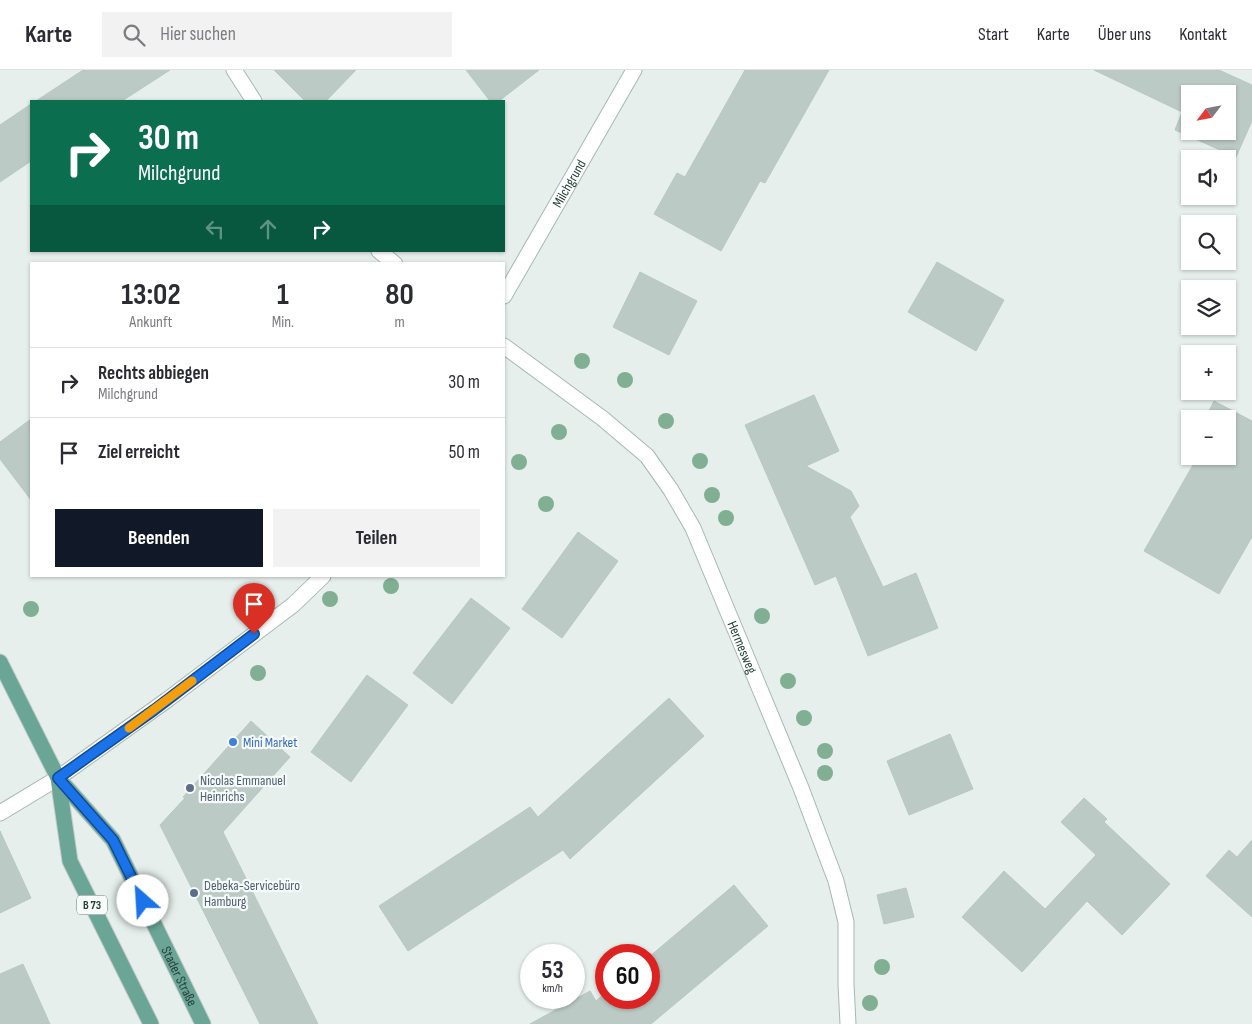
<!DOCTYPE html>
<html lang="de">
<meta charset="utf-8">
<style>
body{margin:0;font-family:"Sofia Sans Condensed",sans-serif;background:#f2f2f3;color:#2b2b33;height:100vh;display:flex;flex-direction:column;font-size:19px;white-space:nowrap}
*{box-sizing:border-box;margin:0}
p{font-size:16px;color:#7c7c81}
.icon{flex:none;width:28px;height:28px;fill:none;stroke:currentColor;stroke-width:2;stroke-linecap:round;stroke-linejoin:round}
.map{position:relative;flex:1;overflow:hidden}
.details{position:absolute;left:30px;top:192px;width:475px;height:315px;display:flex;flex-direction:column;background:#fff;border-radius:0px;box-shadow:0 1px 4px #0004}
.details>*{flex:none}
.guide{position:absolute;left:30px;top:30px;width:475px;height:152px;border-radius:0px;box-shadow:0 1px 4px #0004;background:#0b6e4f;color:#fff;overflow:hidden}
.needle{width:32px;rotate:238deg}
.fabs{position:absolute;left:1181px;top:15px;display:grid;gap:10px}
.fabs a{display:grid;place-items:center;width:55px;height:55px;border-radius:0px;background:#fff;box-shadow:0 1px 4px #0004;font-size:25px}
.speed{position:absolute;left:520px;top:874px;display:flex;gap:10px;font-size:25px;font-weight:700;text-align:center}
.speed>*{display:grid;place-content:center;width:65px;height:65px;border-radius:50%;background:#fff;box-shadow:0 1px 4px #0004;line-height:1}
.speed small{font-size:12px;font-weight:400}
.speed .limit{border:8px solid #d22;background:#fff;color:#111}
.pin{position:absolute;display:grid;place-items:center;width:42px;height:42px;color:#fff;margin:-51px -21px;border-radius:50% 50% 50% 0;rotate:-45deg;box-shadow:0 0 5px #0007}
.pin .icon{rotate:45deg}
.me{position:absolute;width:55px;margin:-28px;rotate:334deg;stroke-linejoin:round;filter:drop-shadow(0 0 4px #0008)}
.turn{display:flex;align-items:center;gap:18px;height:105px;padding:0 25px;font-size:22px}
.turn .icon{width:65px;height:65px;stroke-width:2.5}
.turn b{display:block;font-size:35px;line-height:42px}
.lanes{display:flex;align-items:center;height:48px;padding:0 25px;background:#0003;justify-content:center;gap:25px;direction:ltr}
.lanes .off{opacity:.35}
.eta{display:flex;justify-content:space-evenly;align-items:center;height:85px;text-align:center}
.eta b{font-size:30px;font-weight:700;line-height:35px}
.action{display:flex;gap:10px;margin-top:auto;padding:10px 25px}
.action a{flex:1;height:58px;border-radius:0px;background:#111827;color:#fff;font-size:20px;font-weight:700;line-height:58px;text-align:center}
.action a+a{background:#f2f2f3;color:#2b2b33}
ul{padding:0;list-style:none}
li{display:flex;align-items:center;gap:15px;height:70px;padding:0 25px;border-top:1px solid #e1e1e2}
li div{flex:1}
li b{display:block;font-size:19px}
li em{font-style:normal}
header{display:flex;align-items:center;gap:30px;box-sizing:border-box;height:70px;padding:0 25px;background:#fff;border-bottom:1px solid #e1e1e2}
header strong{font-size:24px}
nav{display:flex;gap:28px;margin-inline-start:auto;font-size:18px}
.search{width:350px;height:45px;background:#f2f2f3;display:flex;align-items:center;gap:12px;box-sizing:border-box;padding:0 18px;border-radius:0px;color:#7c7c81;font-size:19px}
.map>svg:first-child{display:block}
.building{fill:#bbcac4;stroke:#b8c9c2;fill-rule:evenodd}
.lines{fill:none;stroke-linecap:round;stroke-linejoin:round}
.service-casing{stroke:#a8b8b2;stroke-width:17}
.minor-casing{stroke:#a8b8b2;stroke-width:17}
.tertiary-casing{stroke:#a8b8b2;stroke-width:17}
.primary-casing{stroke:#c2cac8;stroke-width:17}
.service{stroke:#fff;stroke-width:15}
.minor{stroke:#fff;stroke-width:15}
.tertiary{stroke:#fff;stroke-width:15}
.primary{stroke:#6aa596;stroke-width:15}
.tree{fill:#80af93}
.route-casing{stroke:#114b97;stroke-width:12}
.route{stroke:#1a73e8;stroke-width:9}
.slow{stroke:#f59e0b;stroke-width:9}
.shop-dot{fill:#3f7fe0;stroke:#f7fbf9;stroke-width:2}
.service-dot{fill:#5c6f8a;stroke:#f7fbf9;stroke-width:2}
.labels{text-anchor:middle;stroke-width:4.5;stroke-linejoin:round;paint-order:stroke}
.shield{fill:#f7fbf9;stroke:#637a73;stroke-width:1}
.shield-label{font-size:12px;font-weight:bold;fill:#24423a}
.street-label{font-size:14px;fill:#24423a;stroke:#f7fbf9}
.shop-label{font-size:14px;fill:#366cbe;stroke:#f7fbf9;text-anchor:start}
.service-label{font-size:14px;fill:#4e5e75;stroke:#f7fbf9;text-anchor:start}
</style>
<header>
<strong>Karte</strong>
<div class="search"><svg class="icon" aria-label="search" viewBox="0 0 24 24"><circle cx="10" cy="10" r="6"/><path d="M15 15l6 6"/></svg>Hier suchen</div>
<nav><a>Start</a><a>Karte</a><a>Über uns</a><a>Kontakt</a></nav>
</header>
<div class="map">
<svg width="1252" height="954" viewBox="0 0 1252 954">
<rect width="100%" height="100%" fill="#e6efeb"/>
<g class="building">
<path d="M83 0H170L122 31H36Z"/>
<path d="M274 0H356L326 31H305Z"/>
<path d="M466 0H539L499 31H490Z"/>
<path d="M745 0H829L765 113 760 111 721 181 654 144 677 103 685 107Z"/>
<path d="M1094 0H1219L1252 15V51L1236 87 1175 60 1182 42ZM1190 24H1228V61H1190Z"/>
<path d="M31 34V91L0 112V55Z"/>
<path d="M937 192 1004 230 976 281 908 242Z"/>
<path d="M640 202 697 231 669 285 613 257Z"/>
<path d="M814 325 839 381 806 396 851 421 859 436 850 447 883 517 916 503 938 558 868 586 836 506 815 515 745 355Z"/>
<path d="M1214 331 1252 351V467L1219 524 1144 481 1198 386H1228V349H1205Z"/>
<path d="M31 349V430L0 389V372Z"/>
<path d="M578 462 618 491 562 568 522 539Z"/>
<path d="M471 528 510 558 452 634 413 603Z"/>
<path d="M367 605 408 635 351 712 311 682Z"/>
<path d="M669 628 704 666 570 789 563 780 408 881 379 836 530 737 538 747Z"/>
<path d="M251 651 290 687 223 762 318 954H260L160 755 185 728 183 727Z"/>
<path d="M950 664 973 719 909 745 887 691Z"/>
<path d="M1084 728 1107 749 1104 752 1170 814 1122 865 1087 831 1022 902 962 847 1004 801 1045 839 1096 785 1061 752Z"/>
<path d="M0 761 31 828 0 843Z"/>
<path d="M1252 770V847L1206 806 1229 780 1237 787Z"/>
<path d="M734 815 768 856 651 954H530L590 921 596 931 606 922V928H649V887Z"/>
<path d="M906 818 914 847 884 854 877 825Z"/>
<path d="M23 894 50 954H0V904Z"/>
</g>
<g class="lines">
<defs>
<path id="service" d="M0 743 58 708"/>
<g id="minor">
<path d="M234 0 254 31"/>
<path d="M379 181 395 194"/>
<path id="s1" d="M504 276 602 348 647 386 671 420 693 458 801 718 836 811 846 852V914L848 954"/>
</g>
<g id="tertiary">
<path id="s2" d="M504 226 634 0"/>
<path d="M58 708 167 630 293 535 323 506"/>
</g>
<g id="primary">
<path id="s3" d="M0 592 58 708 113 770 203 954"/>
<path d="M58 708 70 791 151 954"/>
</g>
</defs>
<use href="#service" class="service-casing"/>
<use href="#minor" class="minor-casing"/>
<use href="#tertiary" class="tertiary-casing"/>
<use href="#primary" class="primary-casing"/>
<use href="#service" class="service"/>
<use href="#minor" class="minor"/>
<use href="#tertiary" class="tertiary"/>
<use href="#primary" class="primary"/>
</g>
<g class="tree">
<circle cx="582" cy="291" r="8"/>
<circle cx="625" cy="310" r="8"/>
<circle cx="666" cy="351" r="8"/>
<circle cx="559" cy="362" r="8"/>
<circle cx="700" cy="391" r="8"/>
<circle cx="519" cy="392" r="8"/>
<circle cx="712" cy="425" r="8"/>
<circle cx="546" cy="434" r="8"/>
<circle cx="726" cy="448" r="8"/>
<circle cx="391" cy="516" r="8"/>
<circle cx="330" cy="529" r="8"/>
<circle cx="31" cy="539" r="8"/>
<circle cx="762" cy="546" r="8"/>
<circle cx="258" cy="603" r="8"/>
<circle cx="788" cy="611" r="8"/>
<circle cx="804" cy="648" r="8"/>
<circle cx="825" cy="681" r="8"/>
<circle cx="825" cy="703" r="8"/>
<circle cx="882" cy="897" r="8"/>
<circle cx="870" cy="933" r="8"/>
</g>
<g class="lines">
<defs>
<path id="route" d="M143 831 113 770 58 708 154 640 254 564"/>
</defs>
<use href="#route" class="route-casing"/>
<use href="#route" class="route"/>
<path class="slow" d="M129 658 192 611"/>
</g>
<circle class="shop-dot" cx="233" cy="672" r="5"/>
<g class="service-dot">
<circle cx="190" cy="718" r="5"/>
<circle cx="194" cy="823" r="5"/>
</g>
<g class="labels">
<rect class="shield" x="77" y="825.5" width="30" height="19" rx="4"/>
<g class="shield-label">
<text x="92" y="839">B 73</text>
</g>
<g class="street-label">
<text dy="5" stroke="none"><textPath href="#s2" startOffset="130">Milchgrund</textPath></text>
<text dy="5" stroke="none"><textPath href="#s1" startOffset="395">Hermesweg</textPath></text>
<text dy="5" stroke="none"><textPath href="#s3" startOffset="364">Stader Straße</textPath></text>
</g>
<g class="shop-label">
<text x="243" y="677">Mini Market</text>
</g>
<g class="service-label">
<text x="200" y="715">Nicolas Emmanuel<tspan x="200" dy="16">Heinrichs</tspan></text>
<text x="204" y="820">Debeka-Servicebüro<tspan x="204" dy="16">Hamburg</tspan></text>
</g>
</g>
</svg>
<div class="fabs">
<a><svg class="needle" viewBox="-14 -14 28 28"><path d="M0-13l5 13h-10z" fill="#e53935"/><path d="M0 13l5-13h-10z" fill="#7c7c81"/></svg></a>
<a><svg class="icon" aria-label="sound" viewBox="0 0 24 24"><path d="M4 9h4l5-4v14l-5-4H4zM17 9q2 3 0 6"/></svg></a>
<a><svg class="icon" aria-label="search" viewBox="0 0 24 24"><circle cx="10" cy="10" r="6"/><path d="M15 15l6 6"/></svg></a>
<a><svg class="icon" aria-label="layers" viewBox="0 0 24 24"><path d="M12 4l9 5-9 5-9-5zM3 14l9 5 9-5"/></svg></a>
<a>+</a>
<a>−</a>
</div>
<div class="speed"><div>53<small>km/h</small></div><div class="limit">60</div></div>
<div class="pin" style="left:254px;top:564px;background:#d93025"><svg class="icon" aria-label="arrive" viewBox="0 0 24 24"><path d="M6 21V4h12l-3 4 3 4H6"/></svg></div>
<svg class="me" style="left:143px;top:831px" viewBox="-20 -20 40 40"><circle r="19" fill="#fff"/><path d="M0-13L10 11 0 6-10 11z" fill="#1a73e8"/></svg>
<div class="guide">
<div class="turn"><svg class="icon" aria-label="right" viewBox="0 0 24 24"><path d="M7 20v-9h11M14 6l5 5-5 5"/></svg><div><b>30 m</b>Milchgrund</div></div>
<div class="lanes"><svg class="icon off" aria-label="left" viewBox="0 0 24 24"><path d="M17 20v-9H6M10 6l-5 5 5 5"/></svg><svg class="icon off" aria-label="ahead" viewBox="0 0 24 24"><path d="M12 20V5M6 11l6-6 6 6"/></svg><svg class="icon" aria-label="right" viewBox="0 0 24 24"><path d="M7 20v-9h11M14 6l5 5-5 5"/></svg></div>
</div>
<section class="details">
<div class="eta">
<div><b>13:02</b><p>Ankunft</p></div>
<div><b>1</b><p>Min.</p></div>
<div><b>80</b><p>m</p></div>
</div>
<ul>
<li><svg class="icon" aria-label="right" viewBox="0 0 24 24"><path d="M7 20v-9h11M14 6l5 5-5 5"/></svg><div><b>Rechts abbiegen</b><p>Milchgrund</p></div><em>30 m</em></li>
<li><svg class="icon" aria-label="arrive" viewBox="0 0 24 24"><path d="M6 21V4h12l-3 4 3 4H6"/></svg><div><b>Ziel erreicht</b></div><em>50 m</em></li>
</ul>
<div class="action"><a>Beenden</a><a>Teilen</a></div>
</section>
</div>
